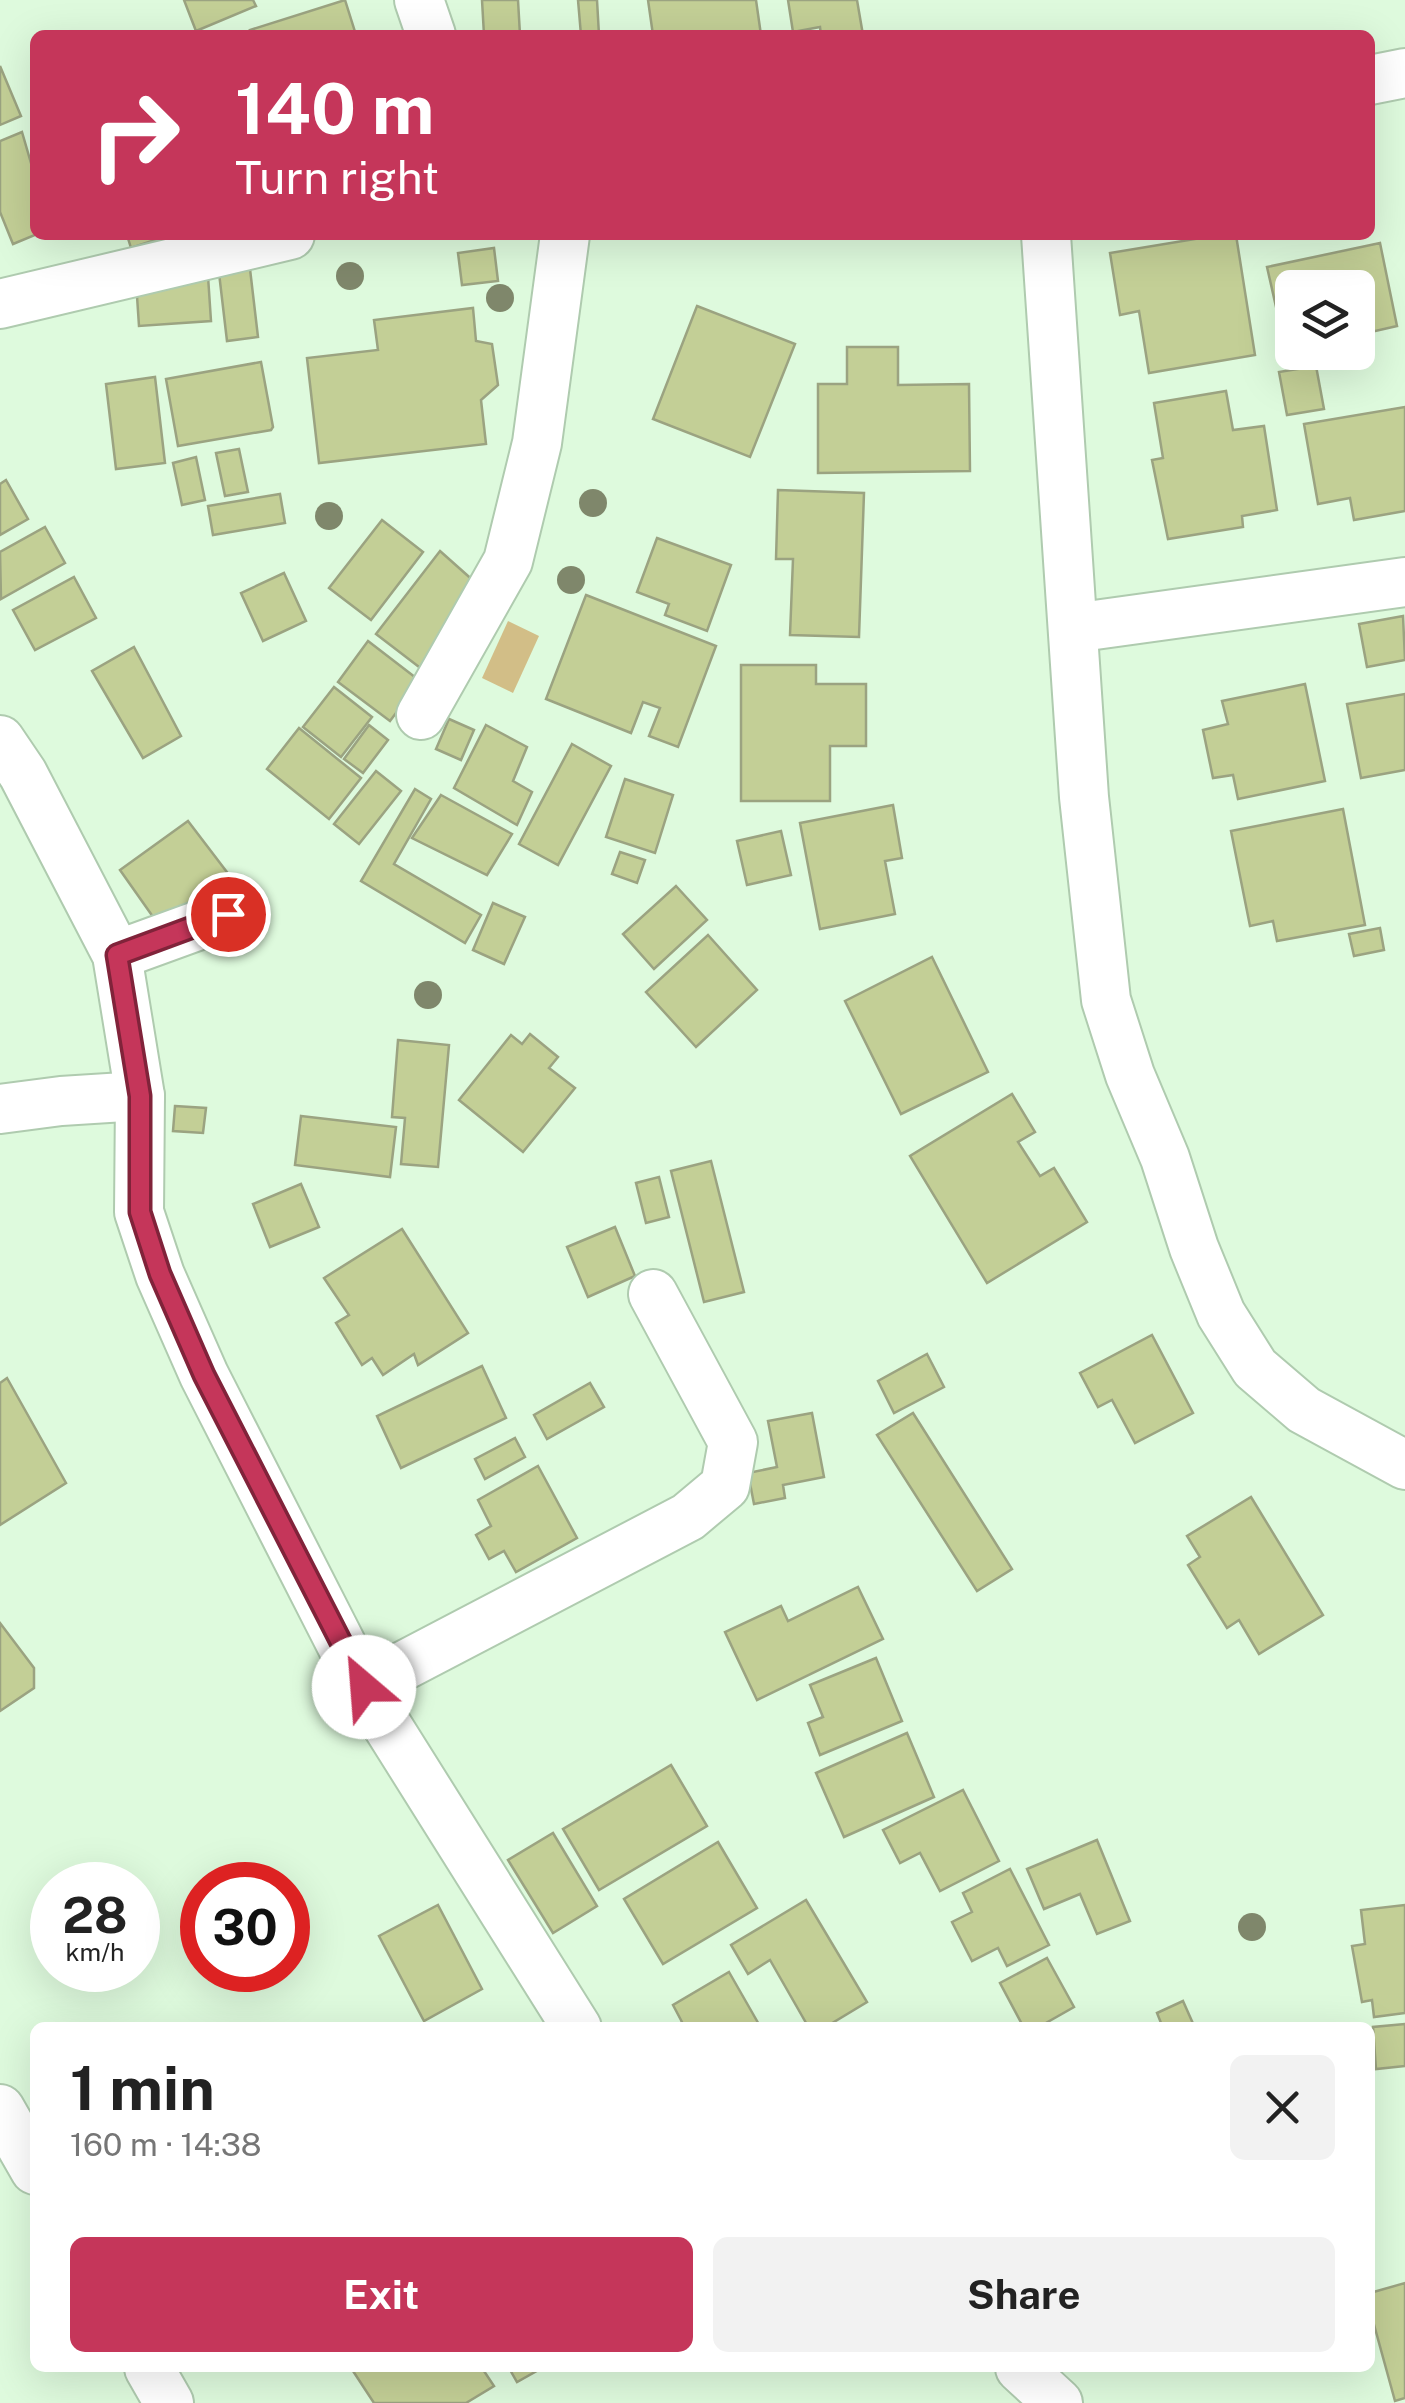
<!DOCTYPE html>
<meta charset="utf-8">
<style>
body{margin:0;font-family:"Public Sans",sans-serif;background:#f2f2f2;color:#222;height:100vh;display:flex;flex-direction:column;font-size:38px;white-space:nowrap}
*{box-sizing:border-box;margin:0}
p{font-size:32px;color:#767676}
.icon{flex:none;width:55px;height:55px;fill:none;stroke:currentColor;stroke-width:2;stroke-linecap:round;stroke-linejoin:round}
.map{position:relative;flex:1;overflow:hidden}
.details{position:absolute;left:30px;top:2022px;width:1345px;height:350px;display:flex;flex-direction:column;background:#fff;border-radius:15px;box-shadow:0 10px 40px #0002}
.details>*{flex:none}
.top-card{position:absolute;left:30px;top:30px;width:1345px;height:210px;border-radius:15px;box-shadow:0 10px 40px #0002;background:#c5365a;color:#fff;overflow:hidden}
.fabs{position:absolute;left:1275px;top:270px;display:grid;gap:20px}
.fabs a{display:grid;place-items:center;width:100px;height:100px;border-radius:15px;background:#fff;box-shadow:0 10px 40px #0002;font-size:50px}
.speed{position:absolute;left:30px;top:1862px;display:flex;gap:20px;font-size:50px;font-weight:700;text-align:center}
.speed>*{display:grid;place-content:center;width:130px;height:130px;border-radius:50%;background:#fff;box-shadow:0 10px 40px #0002;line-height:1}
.speed small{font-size:25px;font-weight:400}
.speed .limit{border:15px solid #d22;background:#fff;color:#111}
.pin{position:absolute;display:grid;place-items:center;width:85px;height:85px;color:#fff;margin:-42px;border:5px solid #fff;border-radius:50%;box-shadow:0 2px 10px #0007}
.me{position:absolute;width:110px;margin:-55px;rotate:333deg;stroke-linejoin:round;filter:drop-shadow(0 0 8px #0008)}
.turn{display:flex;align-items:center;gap:35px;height:210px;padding:0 40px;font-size:45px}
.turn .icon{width:130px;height:130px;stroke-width:2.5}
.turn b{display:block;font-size:70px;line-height:85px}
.round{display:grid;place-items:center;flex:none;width:105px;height:105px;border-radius:15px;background:#f2f2f2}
.headline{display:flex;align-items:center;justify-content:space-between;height:170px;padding:0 40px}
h1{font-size:60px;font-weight:700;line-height:75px}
.action{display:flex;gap:20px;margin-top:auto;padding:20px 40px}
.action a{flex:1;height:115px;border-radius:15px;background:#c5365a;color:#fff;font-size:40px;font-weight:700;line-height:115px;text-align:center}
.action a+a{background:#f2f2f2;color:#222}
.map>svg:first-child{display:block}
.green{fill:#d2be87}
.building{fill:#c3cf96;stroke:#9ba381;stroke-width:2.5}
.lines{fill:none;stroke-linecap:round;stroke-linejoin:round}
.minor-casing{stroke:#afcbaf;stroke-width:52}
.minor{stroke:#fff;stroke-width:48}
.tree{fill:#7f876b}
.route-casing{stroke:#80233a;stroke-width:25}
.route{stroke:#c5365a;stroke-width:18}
</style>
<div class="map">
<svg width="1405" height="2403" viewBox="0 0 1405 2403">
<rect width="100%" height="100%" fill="#defadd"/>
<path class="green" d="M508 621 539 636 513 693 482 678Z"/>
<g class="building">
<path d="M184 0H253L256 6 196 31Z"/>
<path d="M345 0 356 35H252L250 30Z"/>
<path d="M482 0H518L520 35H484Z"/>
<path d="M578 0H597L599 35H581Z"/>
<path d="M648 0H756L761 35H653Z"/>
<path d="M788 0H857L863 35H821L820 27 793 32Z"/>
<path d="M0 66 21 116 0 125Z"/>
<path d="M22 132 35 177V235L13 244 0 212V141Z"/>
<path d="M127 235H170L131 248Z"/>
<path d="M1219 235H1236L1255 355 1149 373 1139 311 1120 315 1110 253Z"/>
<path d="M1380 243 1397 326 1358 335V288H1292V349L1286 351 1267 267Z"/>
<path d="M494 248 498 281 462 285 458 253Z"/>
<path d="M250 269 258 337 227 341 219 273Z"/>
<path d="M208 276 211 321 139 326 136 281Z"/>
<path d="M697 306 795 344 750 457 653 419Z"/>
<path d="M473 308 476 341 492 344 498 385 481 400 486 444 319 463 307 358 378 350 374 320Z"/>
<path d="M847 347H898V385L969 384 970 471 818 473V384H847Z"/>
<path d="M261 362 273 427 271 430 178 446 166 379Z"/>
<path d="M1316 366 1324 409 1287 415 1279 372Z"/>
<path d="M155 377 165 463 116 469 106 384Z"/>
<path d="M1226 391 1233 430 1264 426 1277 510 1242 516 1243 527 1168 539 1152 460 1163 458 1154 403Z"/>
<path d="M1405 407V511L1354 520 1350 498 1318 504 1304 424Z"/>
<path d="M239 449 248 492 225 496 216 453Z"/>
<path d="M196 457 205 500 182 505 173 463Z"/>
<path d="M6 480 28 519 0 535V484Z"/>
<path d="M778 490 864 493 859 637 790 635 793 559H776Z"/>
<path d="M280 494 285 523 213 535 208 506Z"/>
<path d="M382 520 423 552 371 620 329 588Z"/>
<path d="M45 527 65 563 1 599 0 552Z"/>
<path d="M657 538 731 565 707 631 665 615 669 604 637 592Z"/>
<path d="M440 551 486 592 423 670 376 634Z"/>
<path d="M284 573 306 621 263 641 241 593Z"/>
<path d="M74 577 96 618 35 650 13 610Z"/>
<path d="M586 595 716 646 678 747 649 736 660 708 643 702 631 733 546 699Z"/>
<path d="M1403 616 1405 660 1367 667 1359 624Z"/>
<path d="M368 641 420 681 390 721 338 682Z"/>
<path d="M134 647 181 736 143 758 92 671Z"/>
<path d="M741 665H816V684H866V746H830V801H741Z"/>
<path d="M1305 684 1325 781 1238 799 1233 775 1213 778 1203 730 1228 724 1222 701Z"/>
<path d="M334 687 372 717 341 757 303 727Z"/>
<path d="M1405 694V770L1361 778 1347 704Z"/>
<path d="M449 719 474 730 461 760 436 749Z"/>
<path d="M369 725 388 740 363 773 344 759Z"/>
<path d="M486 725 527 747 513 781 532 792 517 825 454 788Z"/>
<path d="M299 728 361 778 329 819 267 769Z"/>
<path d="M572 744 611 766 558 865 519 844Z"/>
<path d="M376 771 401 791 359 844 334 824Z"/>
<path d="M625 779 673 795 655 853 606 837Z"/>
<path d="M415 789 431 799 394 864 481 915 465 943 361 881Z"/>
<path d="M441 795 512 834 487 875 412 838Z"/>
<path d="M893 805 902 858 885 861 895 914 820 929 800 823Z"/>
<path d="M1343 809 1365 925 1277 941 1273 921 1250 926 1231 831Z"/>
<path d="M188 821 236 884 163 931 120 870Z"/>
<path d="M781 831 791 875 747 885 737 841Z"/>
<path d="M620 852 645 860 637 883 612 874Z"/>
<path d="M676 886 707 920 654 969 623 934Z"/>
<path d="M493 903 525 917 504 964 473 950Z"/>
<path d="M1380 928 1384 950 1354 956 1349 934Z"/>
<path d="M708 935 757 990 696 1047 646 992Z"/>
<path d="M932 957 988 1072 901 1114 845 1001Z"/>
<path d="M530 1034 558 1057 549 1068 575 1088 523 1152 459 1100 511 1035 522 1044Z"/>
<path d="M398 1040 449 1045 438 1167 401 1164 405 1118 392 1117Z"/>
<path d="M1012 1094 1035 1132 1018 1142 1040 1176 1054 1168 1087 1222 987 1283 910 1156Z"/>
<path d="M175 1106 206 1108 203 1133 173 1131Z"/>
<path d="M301 1116 396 1127 390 1177 295 1165Z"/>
<path d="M711 1161 744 1292 704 1302 671 1171Z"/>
<path d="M659 1177 669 1217 646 1223 636 1183Z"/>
<path d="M301 1184 319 1227 270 1247 253 1204Z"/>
<path d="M615 1227 635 1276 588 1297 567 1247Z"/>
<path d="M402 1229 468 1333 418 1365 414 1354 383 1375 372 1358 362 1365 336 1323 349 1315 324 1278Z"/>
<path d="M1152 1335 1193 1413 1135 1443 1112 1400 1098 1407 1080 1373Z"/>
<path d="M927 1354 944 1387 894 1413 878 1381Z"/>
<path d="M482 1366 506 1418 401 1468 377 1416Z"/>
<path d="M7 1378 66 1483 0 1525V1383Z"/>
<path d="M590 1383 604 1407 547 1439 534 1415Z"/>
<path d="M812 1413 824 1477 783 1485 785 1498 754 1504 748 1473 777 1467 768 1421Z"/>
<path d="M913 1413 1012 1569 977 1591 877 1435Z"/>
<path d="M515 1438 525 1457 485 1479 475 1459Z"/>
<path d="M538 1466 577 1538 516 1572 504 1551 489 1559 476 1535 491 1526 478 1500Z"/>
<path d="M1251 1497 1323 1615 1259 1654 1239 1620 1227 1628 1188 1565 1200 1557 1187 1536Z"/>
<path d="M858 1587 883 1639 757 1700 725 1632 781 1606 788 1621Z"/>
<path d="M0 1623 34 1668V1688L0 1711Z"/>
<path d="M876 1658 902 1721 820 1755 808 1723 823 1717 810 1685Z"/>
<path d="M907 1733 934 1797 844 1837 816 1773Z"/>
<path d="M671 1765 707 1826 599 1890 563 1829Z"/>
<path d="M963 1790 999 1861 940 1891 920 1853 900 1863 883 1830Z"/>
<path d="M553 1833 597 1906 553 1933 508 1860Z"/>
<path d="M1097 1840 1130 1921 1097 1934 1080 1894 1044 1909 1027 1869Z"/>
<path d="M718 1842 757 1908 663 1964 624 1899Z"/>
<path d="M1010 1869 1049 1945 1007 1966 998 1948 972 1961 952 1922 972 1912 963 1893Z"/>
<path d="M806 1900 867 2002 824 2028H809L770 1960 748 1974 731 1945Z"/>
<path d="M438 1905 482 1989 424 2021 379 1936Z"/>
<path d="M1405 1905V2013L1374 2017 1372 2000 1362 2002 1352 1946 1365 1944 1361 1910Z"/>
<path d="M1047 1958 1074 2007 1037 2028H1024L1000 1983Z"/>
<path d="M729 1972 761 2028H673L682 2022 673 2005Z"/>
<path d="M1183 2001 1195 2028H1163L1157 2013Z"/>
<path d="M1405 2024V2066L1376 2069 1373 2027Z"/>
<path d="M1405 2283V2398L1395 2401 1370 2310V2293Z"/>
<path d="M351 2368H482L494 2386 466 2403H374Z"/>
<path d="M509 2368H542L517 2382Z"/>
</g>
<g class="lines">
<defs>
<g id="minor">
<path d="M419 0 431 35"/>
<path d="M1370 80 1405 73"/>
<path d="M1046 235 1084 797 1106 1000 1130 1075 1165 1158 1194 1248 1221 1314 1255 1368 1304 1410 1405 1465"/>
<path d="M0 304 290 235"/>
<path d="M1073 628 1405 582"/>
<path d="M421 715 508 561 537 443 565 235"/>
<path d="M0 740 23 774 117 955 140 1096 139 1212 160 1275 204 1375 363 1687 577 2028"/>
<path d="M117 955 227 915"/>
<path d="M0 1109 61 1101 140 1096"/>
<path d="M363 1687 688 1517 725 1486 733 1442 653 1294"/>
<path d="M0 2109 35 2170"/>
<path d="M149 2368 169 2403"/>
<path d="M1020 2368 1058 2403"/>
</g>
</defs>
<use href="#minor" class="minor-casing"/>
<use href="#minor" class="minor"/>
</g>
<g class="tree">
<circle cx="350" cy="276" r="14"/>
<circle cx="500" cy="298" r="14"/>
<circle cx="593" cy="503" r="14"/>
<circle cx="329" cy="516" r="14"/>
<circle cx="571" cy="580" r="14"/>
<circle cx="428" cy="995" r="14"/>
<circle cx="1252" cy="1927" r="14"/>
</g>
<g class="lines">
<defs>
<path id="route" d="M228 914 117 955 140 1096V1212L160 1274 204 1375 364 1687"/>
</defs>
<use href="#route" class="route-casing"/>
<use href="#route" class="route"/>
</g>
</svg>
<div class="fabs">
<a><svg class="icon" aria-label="layers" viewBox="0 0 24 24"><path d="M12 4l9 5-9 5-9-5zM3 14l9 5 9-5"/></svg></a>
</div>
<div class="speed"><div>28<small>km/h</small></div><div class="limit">30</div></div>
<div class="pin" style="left:228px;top:914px;background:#d93025"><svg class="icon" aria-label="arrive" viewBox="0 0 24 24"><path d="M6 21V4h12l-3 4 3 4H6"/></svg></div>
<svg class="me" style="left:364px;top:1687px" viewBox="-20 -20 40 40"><circle r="19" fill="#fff"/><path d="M0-13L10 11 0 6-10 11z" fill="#c5365a"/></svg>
<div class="top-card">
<div class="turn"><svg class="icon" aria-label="right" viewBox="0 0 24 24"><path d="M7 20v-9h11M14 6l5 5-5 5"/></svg><div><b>140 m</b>Turn right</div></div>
</div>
<section class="details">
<div class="headline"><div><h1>1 min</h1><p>160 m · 14:38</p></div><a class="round"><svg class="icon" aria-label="close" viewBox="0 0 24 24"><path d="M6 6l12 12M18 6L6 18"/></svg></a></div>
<div class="action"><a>Exit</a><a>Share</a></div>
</section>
</div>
